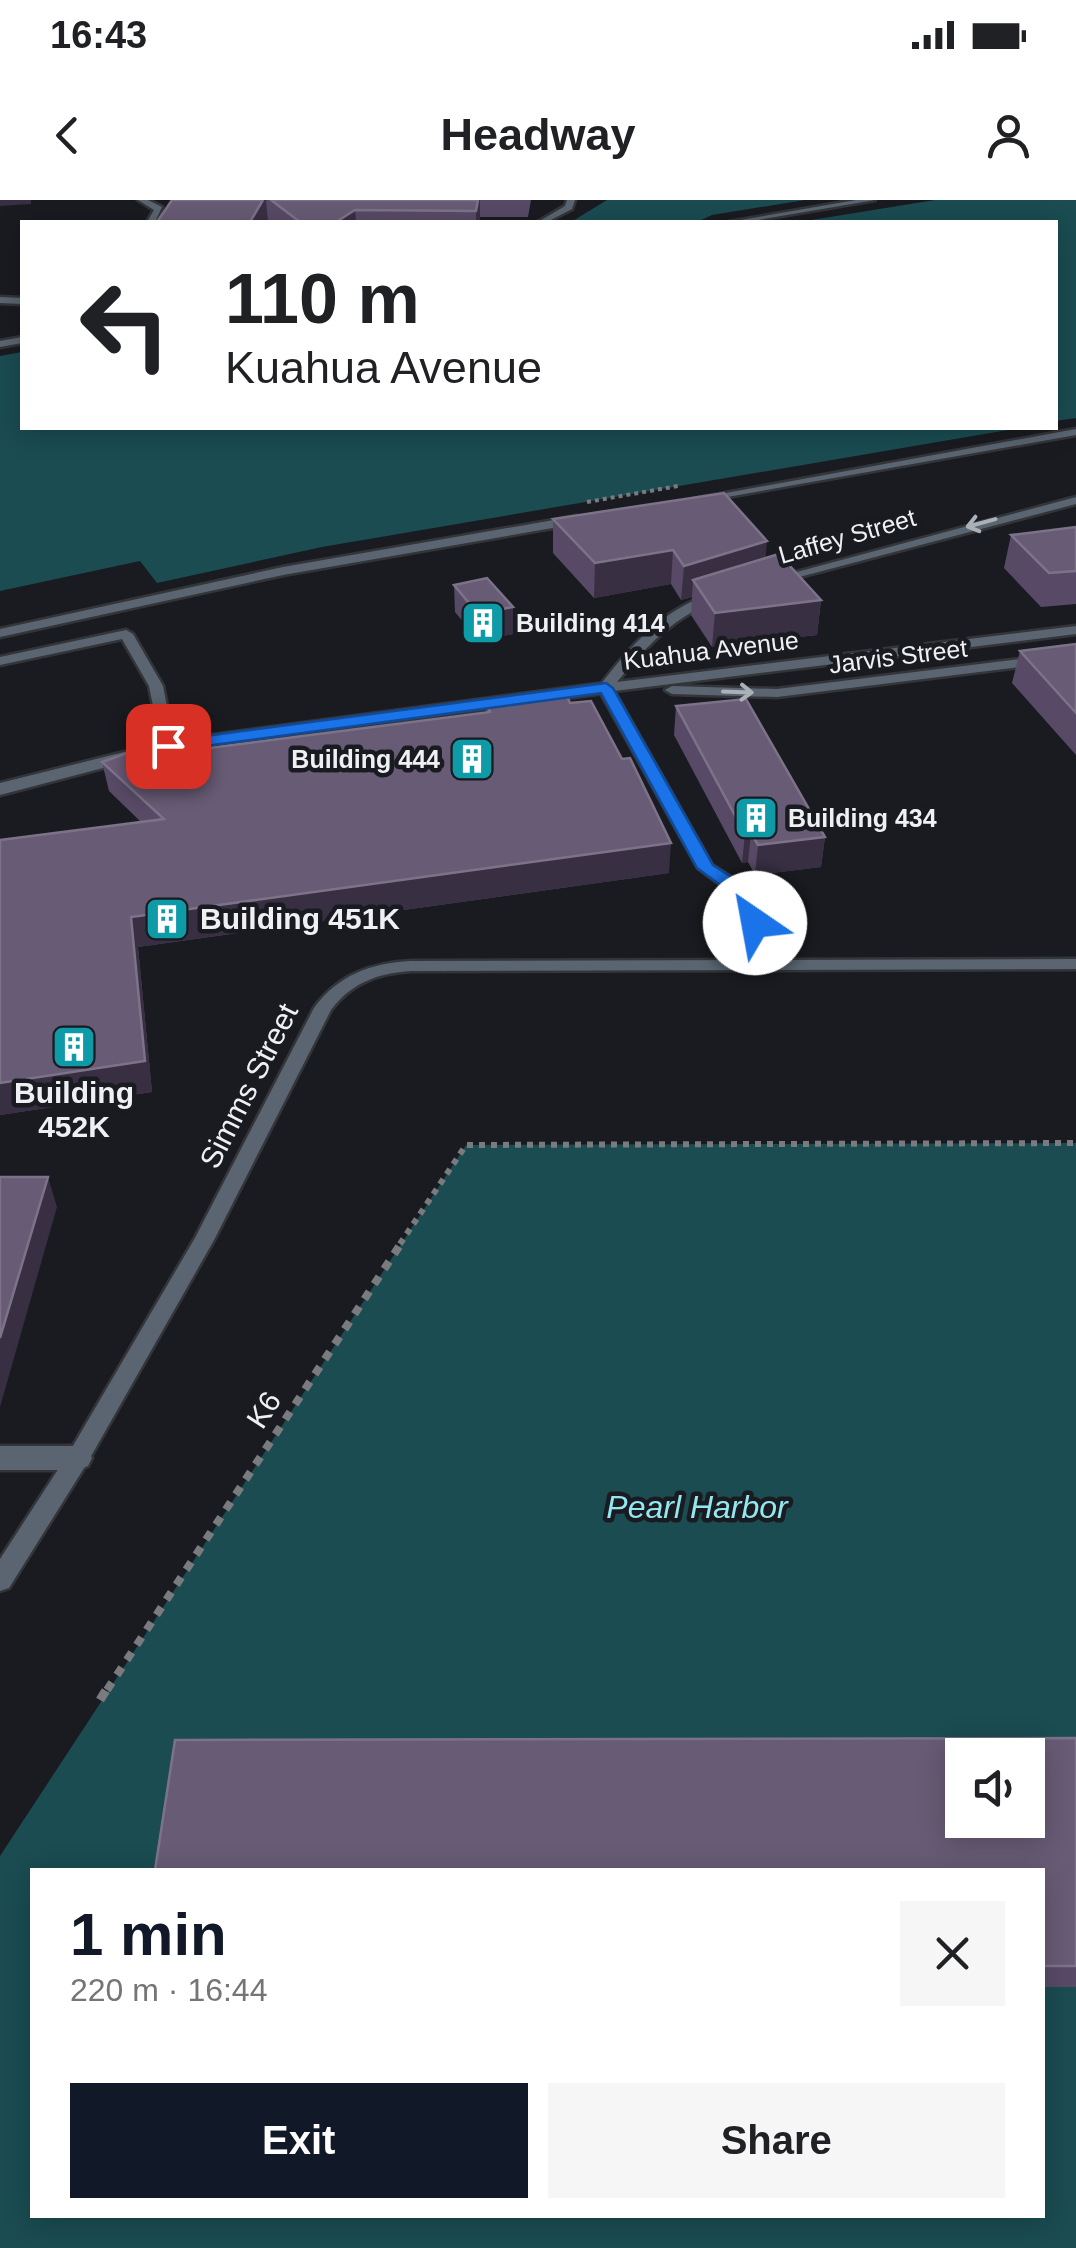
<!DOCTYPE html>
<meta charset="utf-8">
<style>
body{margin:0;font-family:Helvetica,sans-serif;background:#f6f6f6;color:#202124;height:100vh;display:flex;flex-direction:column;font-size:38px;white-space:nowrap}
*{box-sizing:border-box;margin:0}
p{font-size:32px;color:#757577}
.icon{flex:none;width:55px;height:55px;fill:none;stroke:currentColor;stroke-width:2;stroke-linecap:round;stroke-linejoin:round}
.map{position:relative;flex:1;overflow:hidden}
.drawer{position:absolute;left:30px;top:1668px;width:1015px;height:350px;display:flex;flex-direction:column;background:#fff;border-radius:0px;box-shadow:0 5px 25px #0003}
.drawer>*{flex:none}
.hud{position:absolute;left:20px;top:20px;width:1038px;height:210px;border-radius:0px;box-shadow:0 5px 25px #0003;background:#fff;color:#202124;overflow:hidden}
.tools{position:absolute;left:945px;top:1538px;display:grid;gap:20px}
.tools a{display:grid;place-items:center;width:100px;height:100px;border-radius:0px;background:#fff;box-shadow:0 5px 25px #0003;font-size:50px}
.pin{position:absolute;display:grid;place-items:center;width:85px;height:85px;color:#fff;margin:-42px;border-radius:20px;box-shadow:0 5px 15px #0006}
.me{position:absolute;width:110px;margin:-55px;rotate:327deg;stroke-linejoin:round;filter:drop-shadow(0 0 8px #0008)}
.turn{display:flex;align-items:center;gap:35px;height:210px;padding:0 40px;font-size:45px}
.turn .icon{width:130px;height:130px;stroke-width:2.5}
.turn b{display:block;font-size:70px;line-height:85px}
.round{display:grid;place-items:center;flex:none;width:105px;height:105px;border-radius:0px;background:#f6f6f6}
.head{display:flex;align-items:center;justify-content:space-between;height:170px;padding:0 40px}
h1{font-size:60px;font-weight:700;line-height:75px;color:#111827}
.action{display:flex;gap:20px;margin-top:auto;padding:20px 40px}
.action a{flex:1;height:115px;border-radius:0px;background:#111827;color:#fff;font-size:40px;font-weight:700;line-height:115px;text-align:center}
.action a+a{background:#f6f6f6;color:#202124}
.status{display:flex;justify-content:space-between;align-items:center;height:70px;padding:0 50px;background:#fff;direction:ltr}
.status svg{height:28px;fill:currentColor}
header{display:flex;justify-content:space-between;align-items:center;height:130px;padding:0 40px;background:#fff;font-size:45px;font-weight:700}
.map>svg:first-child{display:block}
.water{fill:#1a4c51;fill-rule:evenodd}
.pier{fill:#191b20}
.lines{fill:none;stroke-linecap:round;stroke-linejoin:round}
.service-casing{stroke:#333539;stroke-width:5}
.minor-casing{stroke:#333539;stroke-width:5}
.path-far3{stroke:#797b7f;stroke-width:4;stroke-dasharray:4 4;stroke-linecap:butt}
.path-far2{stroke:#797b7f;stroke-width:6;stroke-dasharray:6 6;stroke-linecap:butt}
.path-far1{stroke:#797b7f;stroke-width:8;stroke-dasharray:9 9;stroke-linecap:butt}
.path{stroke:#797b7f;stroke-width:9;stroke-dasharray:11 11;stroke-linecap:butt}
.service{fill:#5a6571;fill-rule:evenodd}
.minor{fill:#5a6571;fill-rule:evenodd}
.wall{fill:#584a66}
.shaded-wall{fill:#382f43}
.building{fill:#685b75;stroke:#7d7389;stroke-width:2.5;fill-rule:evenodd}
.oneway{stroke:#abb1b8}
.route{fill:#1a73e8;stroke:#114b97;stroke-width:2.5}
.labels{text-anchor:middle;stroke-width:9;stroke-linejoin:round;paint-order:stroke}
.far-street-label{font-size:25px;fill:#eef0f3;stroke:#191b20}
.far-poi-label{font-size:25px;font-weight:bold;fill:#eef0f3;stroke:#191b20;text-anchor:start}
.poi-label{font-size:30px;font-weight:bold;fill:#eef0f3;stroke:#191b20;text-anchor:start}
.street-label{font-size:30px;fill:#eef0f3;stroke:#191b20}
.water-label{font-size:32px;font-style:italic;fill:#92e7f0;stroke:#191b20}
</style>
<div class="status"><b>16:43</b><svg viewBox="0 0 49 12"><path d="M0 12V9h3v3zM5 12V6h3v6zM10 12V3h3v9zM15 12V0h3v12zM26 1h20v11H26zM47 4h2v5h-2z"/></svg></div>
<header><svg class="icon" aria-label="back" viewBox="0 0 24 24"><path d="M15 5l-7 7 7 7"/></svg>Headway<svg class="icon" aria-label="person" viewBox="0 0 24 24"><circle cx="12" cy="8" r="4"/><path d="M4 21q1-7 8-7t8 7"/></svg></header>
<div class="map">
<svg width="1076" height="2048" viewBox="0 0 1076 2048">
<rect width="100%" height="100%" fill="#191b20"/>
<g class="water">
<path d="M607 0H1076V218L1055 221V22H571Z"/>
<path d="M22 152V228H1019L322 347 157 383 140 361 0 391V156Z"/>
<path d="M1076 943V2048H0V1656L466 945ZM962 1555H1028V1620H962ZM32 1670H1042V2015H32Z"/>
</g>
<path class="pier" d="M805 0H935L799 22H697L712 15Z"/>
<g class="lines">
<defs>
<g id="service">
<path d="M138 0H148L162 7 155 22H147L154 10Z"/>
<path d="M567 0H575L572 9 547 22H538L565 6Z"/>
<path d="M856 0H875L746 22H729Z"/>
<path d="M0 97 22 98V104L0 103Z"/>
<path d="M22 137V143L0 147V141Z"/>
<path d="M1076 229V235L699 302 693 299Z"/>
<path d="M1076 297V304L773 384 767 380Z"/>
<path d="M577 316 581 317V323L283 375 0 437V429L283 367Z"/>
<path d="M717 392 722 393V399C674 415 648 445 617 482L1076 426V434L614 491 712 665 744 685 758 700 767 760 1076 759V769L411 771C378 773 351 783 331 810L214 1040 86 1265 9 1388 0 1391V1359L70 1251 195 1038 314 808C338 775 371 763 411 761L750 760 742 701 698 668 598 488C631 445 663 408 717 392Z"/>
<path d="M126 430 133 434 163 486 175 546 173 549 161 546 149 486 122 439 0 465V457Z"/>
<path d="M1076 452V460L777 497 672 494 665 490 672 486 777 489Z"/>
</g>
<g id="minor">
<path d="M605 483 611 484V492L168 551 0 595V583L168 541Z"/>
<path d="M0 1246H78L88 1250 92 1258 88 1266 78 1270H0Z"/>
</g>
</defs>
<use href="#service" class="service-casing"/>
<use href="#minor" class="minor-casing"/>
<path class="path-far3" d="M587 302 678 286"/>
<path class="path-far2" d="M400 1044 466 945 1076 943"/>
<path class="path-far1" d="M107 1490 402 1042"/>
<path class="path" d="M100 1500 108 1487"/>
<use href="#service" class="service"/>
<use href="#minor" class="minor"/>
</g>
<g class="wall">
<path d="M172 0H531L528 17H480L479 22H157Z"/>
<path d="M553 319 766 358 821 400 817 435 712 447 691 415 692 397 681 400 671 384 594 398 553 353Z"/>
<path d="M1076 327V404L1041 407 1004 368 1011 335Z"/>
<path d="M454 385 513 407V434L479 441 455 412Z"/>
<path d="M1076 444V555L1012 483 1020 451Z"/>
<path d="M486 502 570 503 669 673 138 747 152 892 0 915 141 622 109 591 102 562 486 513Z"/>
<path d="M676 506 825 637 821 667 755 675 748 662 742 663 674 535Z"/>
<path d="M1076 1538V1787H1042V1670Z"/>
</g>
<g class="shaded-wall">
<path d="M0 0H31V4L0 6Z"/>
<path d="M263 0H266L268 22H250Z"/>
<path d="M478 0H480V17L479 22H476V11Z"/>
<path d="M355 10 356 22H336Z"/>
<path d="M767 341 764 375 693 380 692 397 681 400 684 366Z"/>
<path d="M673 350 671 384 594 398 595 363Z"/>
<path d="M821 400 817 435 712 447 715 413Z"/>
<path d="M513 407V434L479 441 478 414Z"/>
<path d="M751 633 748 662 742 663 745 634Z"/>
<path d="M825 637 821 667 755 675 758 645Z"/>
<path d="M671 643 669 673 138 747 152 892 0 915V883L131 717Z"/>
<path d="M48 977 57 1007 0 1207V1138Z"/>
</g>
<g class="building">
<path d="M172 0H263L250 22H157Z"/>
<path d="M271 0H478L476 11 355 10 336 22H300Z"/>
<path d="M724 293 767 341 684 366 673 350 595 363 553 319Z"/>
<path d="M1076 327V371L1049 373 1011 335Z"/>
<path d="M779 354 821 400 715 413 693 380Z"/>
<path d="M487 378 513 407 478 414 454 385Z"/>
<path d="M1076 444V513L1020 451Z"/>
<path d="M565 492 570 503 591 501 622 559 630 558 671 643 131 717 145 861 0 883V640L164 619 102 562 139 549 147 556 490 512 486 502Z"/>
<path d="M746 499 825 637 758 645 751 633 745 634 676 506Z"/>
<path d="M0 977H48L0 1138Z"/>
<path d="M1076 1538V1766H1042V1670H155L175 1540ZM962 1555H1028V1620H962Z"/>
</g>
<defs><path id="oneway-shaft" d="M-6 0H5M1.5-3L5.5 0L1.5 3" fill="none" stroke-width="1.6" stroke-linecap="round" stroke-linejoin="round" transform="scale(2.5)"/></defs>
<g class="oneway">
<use href="#oneway-shaft" transform="translate(981 323) rotate(165)"/>
<use href="#oneway-shaft" transform="translate(738 492) rotate(2)"/>
</g>
<path class="route" d="M606 483 613 488 713 665 752 690 763 707 762 727H748L738 698 697 668 601 493 168 551 160 546 168 541Z"/>
<defs>
<symbol id="building-square" viewBox="-11 -11 22 22"><rect x="-9" y="-9" width="18" height="18" rx="4" fill="#0f9aa8" stroke="#191b20"/><path d="M-4-6H4V6H1V3H-1V6H-4ZM-2.5-4.3h1.7v1.8h-1.7ZM.8-4.3h1.7v1.8H.8ZM-2.5-1h1.7V.8h-1.7ZM.8-1h1.7V.8H.8Z" fill="#fff"/></symbol>
</defs>
<g fill-rule="evenodd">
<use href="#building-square" x="458" y="398" width="50" height="50"/>
<use href="#building-square" x="447" y="534" width="50" height="50"/>
<use href="#building-square" x="731" y="593" width="50" height="50"/>
<use href="#building-square" x="142" y="694" width="50" height="50"/>
<use href="#building-square" x="49" y="822" width="50" height="50"/>
</g>
<g class="labels">
<g class="far-street-label">
<text transform="translate(847 336) rotate(-16)" y="9">Laffey Street</text>
<text transform="translate(711 450) rotate(-7)" y="9">Kuahua Avenue</text>
<text transform="translate(898 456) rotate(-7)" y="9">Jarvis Street</text>
</g>
<g class="far-poi-label">
<text x="516" y="432">Building 414</text>
<text x="440" y="568" text-anchor="end">Building 444</text>
<text x="788" y="627">Building 434</text>
</g>
<g class="poi-label">
<text x="200" y="729">Building 451K</text>
<text x="74" y="903" text-anchor="middle">Building<tspan x="74" dy="34">452K</tspan></text>
</g>
<g class="street-label">
<text transform="translate(249 886) rotate(-63)" y="10">Simms Street</text>
<text transform="translate(264 1210) rotate(-57)" y="10">K6</text>
</g>
<g class="water-label">
<text x="697" y="1318">Pearl Harbor</text>
</g>
</g>
</svg>
<div class="tools">
<a><svg class="icon" aria-label="sound" viewBox="0 0 24 24"><path d="M4 9h4l5-4v14l-5-4H4zM17 9q2 3 0 6"/></svg></a>
</div>
<div class="pin" style="left:168px;top:546px;background:#d93025"><svg class="icon" aria-label="arrive" viewBox="0 0 24 24"><path d="M6 21V4h12l-3 4 3 4H6"/></svg></div>
<svg class="me" style="left:755px;top:723px" viewBox="-20 -20 40 40"><circle r="19" fill="#fff"/><path d="M0-13L10 11 0 6-10 11z" fill="#1a73e8"/></svg>
<div class="hud">
<div class="turn"><svg class="icon" aria-label="left" viewBox="0 0 24 24"><path d="M17 20v-9H6M10 6l-5 5 5 5"/></svg><div><b>110 m</b>Kuahua Avenue</div></div>
</div>
<section class="drawer">
<div class="head"><div><h1>1 min</h1><p>220 m · 16:44</p></div><a class="round"><svg class="icon" aria-label="close" viewBox="0 0 24 24"><path d="M6 6l12 12M18 6L6 18"/></svg></a></div>
<div class="action"><a>Exit</a><a>Share</a></div>
</section>
</div>
